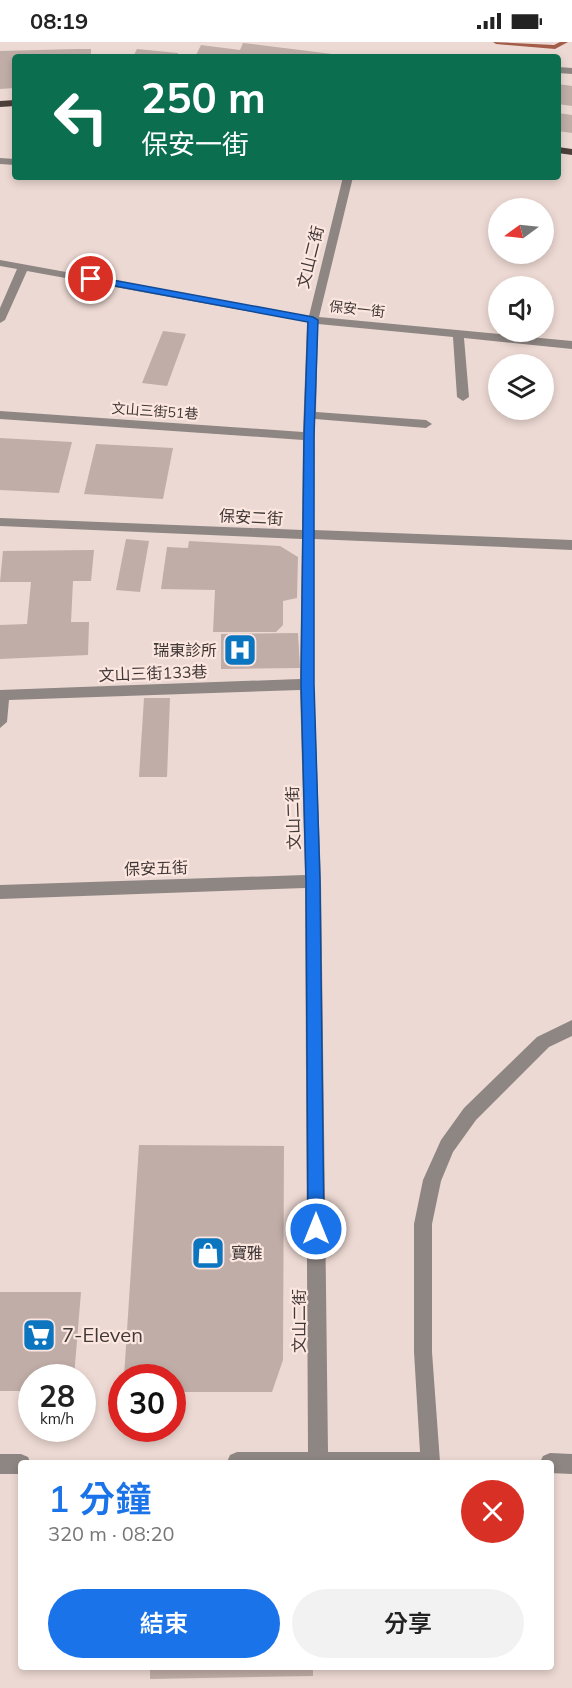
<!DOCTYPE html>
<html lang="zh-TW">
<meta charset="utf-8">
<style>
body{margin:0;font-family:Mulish,"Noto Sans TC",sans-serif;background:#f2f2f2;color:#222;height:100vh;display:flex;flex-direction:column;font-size:22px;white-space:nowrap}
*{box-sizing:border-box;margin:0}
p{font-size:20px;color:#767676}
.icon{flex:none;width:33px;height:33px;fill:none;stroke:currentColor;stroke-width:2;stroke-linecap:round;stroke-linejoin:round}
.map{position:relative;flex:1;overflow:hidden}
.side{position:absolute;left:18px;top:1418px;width:536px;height:210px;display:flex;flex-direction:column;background:#fff;border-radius:6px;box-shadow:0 3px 9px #0003}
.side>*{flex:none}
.banner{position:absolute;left:12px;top:12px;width:549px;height:126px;border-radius:6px;box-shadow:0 3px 9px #0003;background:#0b6e4f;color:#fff;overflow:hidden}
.needle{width:39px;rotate:255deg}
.fabs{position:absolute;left:488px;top:156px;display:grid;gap:12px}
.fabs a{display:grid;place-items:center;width:66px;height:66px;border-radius:50%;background:#fff;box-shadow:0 3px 9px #0003;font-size:30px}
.speed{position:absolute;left:18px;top:1322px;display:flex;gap:12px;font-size:30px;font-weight:700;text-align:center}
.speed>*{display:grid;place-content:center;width:78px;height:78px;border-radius:50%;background:#fff;box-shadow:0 3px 9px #0003;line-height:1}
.speed small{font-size:15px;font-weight:400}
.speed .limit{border:9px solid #d22;background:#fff;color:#111}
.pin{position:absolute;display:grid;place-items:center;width:51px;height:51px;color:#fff;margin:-26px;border:3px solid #fff;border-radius:50%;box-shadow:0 2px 6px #0007}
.me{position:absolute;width:66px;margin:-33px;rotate:0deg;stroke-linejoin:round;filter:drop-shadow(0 0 4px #0008)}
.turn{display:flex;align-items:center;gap:21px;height:126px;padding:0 30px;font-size:27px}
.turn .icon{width:78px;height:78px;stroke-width:2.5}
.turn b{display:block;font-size:42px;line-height:51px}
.round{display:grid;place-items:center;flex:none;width:63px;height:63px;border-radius:32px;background:#f2f2f2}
.overview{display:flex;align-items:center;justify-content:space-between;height:102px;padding:0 30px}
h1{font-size:36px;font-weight:600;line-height:45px;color:#1a73e8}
.button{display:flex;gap:12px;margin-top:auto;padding:12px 30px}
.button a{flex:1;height:69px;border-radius:36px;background:#1a73e8;color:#fff;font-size:24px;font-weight:600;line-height:69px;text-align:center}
.button a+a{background:#f2f2f2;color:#222}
.status{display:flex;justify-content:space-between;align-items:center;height:42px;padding:0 30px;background:#fff;direction:ltr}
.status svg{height:16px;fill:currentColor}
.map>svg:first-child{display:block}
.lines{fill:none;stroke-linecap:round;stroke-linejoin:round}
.stream{fill:#a25c47;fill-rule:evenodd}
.building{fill:#c0ada7}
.minor{fill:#8e8683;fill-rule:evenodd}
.major{fill:#4d3f3b;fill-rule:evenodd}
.route{fill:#1a73e8;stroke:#114b97;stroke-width:1.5}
.labels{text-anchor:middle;stroke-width:4.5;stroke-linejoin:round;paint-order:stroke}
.far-street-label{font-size:14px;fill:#403836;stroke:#fbe6e0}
.street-label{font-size:16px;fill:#403836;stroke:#fbe6e0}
.poi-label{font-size:16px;fill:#403836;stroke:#fbe6e0;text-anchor:end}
.near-poi-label{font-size:20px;fill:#403836;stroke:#fbe6e0;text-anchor:start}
</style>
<div class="status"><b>08:19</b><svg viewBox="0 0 49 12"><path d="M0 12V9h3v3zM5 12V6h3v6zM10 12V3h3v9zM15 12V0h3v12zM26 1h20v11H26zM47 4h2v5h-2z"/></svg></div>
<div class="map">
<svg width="572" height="1646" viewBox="0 0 572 1646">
<rect width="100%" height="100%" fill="#edd9d3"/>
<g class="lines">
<path class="stream" d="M493 0 554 3 560 0H568L555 7 496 2Z"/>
</g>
<g class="building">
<path d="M243 1 332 12 331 15H195L201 3 240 8Z"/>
<path d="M77 7H91V15H15V46L0 47V9Z"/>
<path d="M137 7 178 11 177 15H133Z"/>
<path d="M558 42 572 44V64L558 62Z"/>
<path d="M558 71 572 73V91L558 89Z"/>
<path d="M163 289 186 292 167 344 142 341Z"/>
<path d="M0 396 72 400 59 451 0 448Z"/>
<path d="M96 402 173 406 163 457 84 452Z"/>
<path d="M126 497 149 499 140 550 116 548Z"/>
<path d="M189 499 280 504 298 515 297 556 283 559V583L276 590H213L215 548 161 547 167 505 188 506Z"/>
<path d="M94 508 91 539H73L71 580H89L88 613 0 617V583L27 582 31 540H0L3 509Z"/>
<path d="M298 591 300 626 221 627V592Z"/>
<path d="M144 656H170L167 735H139Z"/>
<path d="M139 1103 284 1104 283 1318 272 1350H172V1335H124Z"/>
<path d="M0 1250H81L74 1335H32V1349H0Z"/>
<rect x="68" y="1624" width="75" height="4"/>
<path d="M150 1624H313V1634L150 1637Z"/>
</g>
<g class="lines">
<g class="minor">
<path d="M375 12 383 13 384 15H371Z"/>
<path d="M558 25 572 26V32L558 31Z"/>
<path d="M0 116 15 117V123L0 122Z"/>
<path d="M343 135H353L319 275 572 299V307L464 296 469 355 463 359 457 355 453 295 318 282 316 370 426 378 432 382 426 386 315 377 314 488 572 498V508L314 497V642L321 839 328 1410H420L414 1310V1182L423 1138 441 1098 464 1066 537 995 572 978V994L549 1005 476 1078 453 1110 441 1139 432 1182V1310L440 1420H227L230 1413 237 1410H308L305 846 0 857V843L305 833 300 648 9 658 7 680 0 686V648L300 637 302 497 0 484V476L302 488 303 398 0 377V369L303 390 307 280 27 229 5 278 0 281V266L17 227 0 224V218L309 274Z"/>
<path d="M550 1411 572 1412V1432L550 1431V1420H540L543 1414Z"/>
<path d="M0 1412H21L28 1415 30 1420H21V1432H0Z"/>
</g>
<g class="major">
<path d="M15 58V64L0 65V59Z"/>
<path d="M558 105 572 107V113L558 111Z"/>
</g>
</g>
<path class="route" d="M91 234 313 275 318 278 314 394V642L320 839 324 1187 322 1193 316 1195 310 1193 308 1187 306 839 301 642 304 394 308 280 88 239 86 237Z"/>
<defs>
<symbol id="hospital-square" viewBox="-11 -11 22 22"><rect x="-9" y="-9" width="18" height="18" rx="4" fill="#0c75c0" stroke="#fbe6e0"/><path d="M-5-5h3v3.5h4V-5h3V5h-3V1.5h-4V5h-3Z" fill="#fff"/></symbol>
<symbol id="shop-square" viewBox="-11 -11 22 22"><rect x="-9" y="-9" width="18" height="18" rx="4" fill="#0c75c0" stroke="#fbe6e0"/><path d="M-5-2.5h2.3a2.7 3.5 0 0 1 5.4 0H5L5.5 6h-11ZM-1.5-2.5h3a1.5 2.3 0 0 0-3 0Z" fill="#fff"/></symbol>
<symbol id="supermarket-square" viewBox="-11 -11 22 22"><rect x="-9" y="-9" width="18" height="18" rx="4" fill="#0c75c0" stroke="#fbe6e0"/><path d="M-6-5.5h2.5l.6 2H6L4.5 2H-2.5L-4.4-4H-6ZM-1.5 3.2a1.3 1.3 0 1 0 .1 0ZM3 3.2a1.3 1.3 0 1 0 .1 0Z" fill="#fff"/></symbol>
</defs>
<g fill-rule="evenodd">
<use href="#hospital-square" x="221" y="589" width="38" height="38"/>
<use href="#shop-square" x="189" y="1192" width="38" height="38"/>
<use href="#supermarket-square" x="20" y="1274" width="38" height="38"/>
</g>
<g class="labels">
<g class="far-street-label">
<text transform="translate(357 267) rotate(6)" y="5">保安一街</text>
<text transform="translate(155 369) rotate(4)" y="5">文山三街51巷</text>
</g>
<g class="street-label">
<text transform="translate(310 215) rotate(-76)" y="6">文山二街</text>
<text transform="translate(251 475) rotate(3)" y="6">保安二街</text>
<text transform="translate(153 631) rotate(-2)" y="6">文山三街133巷</text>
<text transform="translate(293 776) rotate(-92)" y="6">文山二街</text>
<text transform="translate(156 826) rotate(-2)" y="6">保安五街</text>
<text transform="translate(299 1279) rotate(-90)" y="6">文山二街</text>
</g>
<g class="poi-label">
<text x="217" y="614">瑞東診所</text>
<text x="231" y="1217" text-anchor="start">寶雅</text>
</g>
<g class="near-poi-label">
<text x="62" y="1300">7-Eleven</text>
</g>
</g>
</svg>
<div class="fabs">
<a><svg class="needle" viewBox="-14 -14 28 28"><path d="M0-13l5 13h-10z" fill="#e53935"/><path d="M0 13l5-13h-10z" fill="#767676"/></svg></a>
<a><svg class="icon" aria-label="sound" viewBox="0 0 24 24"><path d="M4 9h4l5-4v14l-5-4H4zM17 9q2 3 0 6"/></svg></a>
<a><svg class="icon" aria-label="layers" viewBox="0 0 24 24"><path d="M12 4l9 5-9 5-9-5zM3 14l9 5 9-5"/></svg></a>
</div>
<div class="speed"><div>28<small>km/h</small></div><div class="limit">30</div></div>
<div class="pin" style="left:91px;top:237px;background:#d93025"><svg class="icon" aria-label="arrive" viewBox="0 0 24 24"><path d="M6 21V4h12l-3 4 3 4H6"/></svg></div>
<svg class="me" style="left:316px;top:1187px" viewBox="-20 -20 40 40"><circle r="17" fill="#1a73e8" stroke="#fff" stroke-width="3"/><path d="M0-11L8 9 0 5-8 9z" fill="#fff"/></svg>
<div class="banner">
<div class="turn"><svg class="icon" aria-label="left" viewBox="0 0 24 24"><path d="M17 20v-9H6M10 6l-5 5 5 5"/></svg><div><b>250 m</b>保安一街</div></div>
</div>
<section class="side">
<div class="overview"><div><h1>1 分鐘</h1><p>320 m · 08:20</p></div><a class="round" style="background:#d93025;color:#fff"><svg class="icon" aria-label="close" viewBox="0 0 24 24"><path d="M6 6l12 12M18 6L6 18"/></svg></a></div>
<div class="button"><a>結束</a><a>分享</a></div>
</section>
</div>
